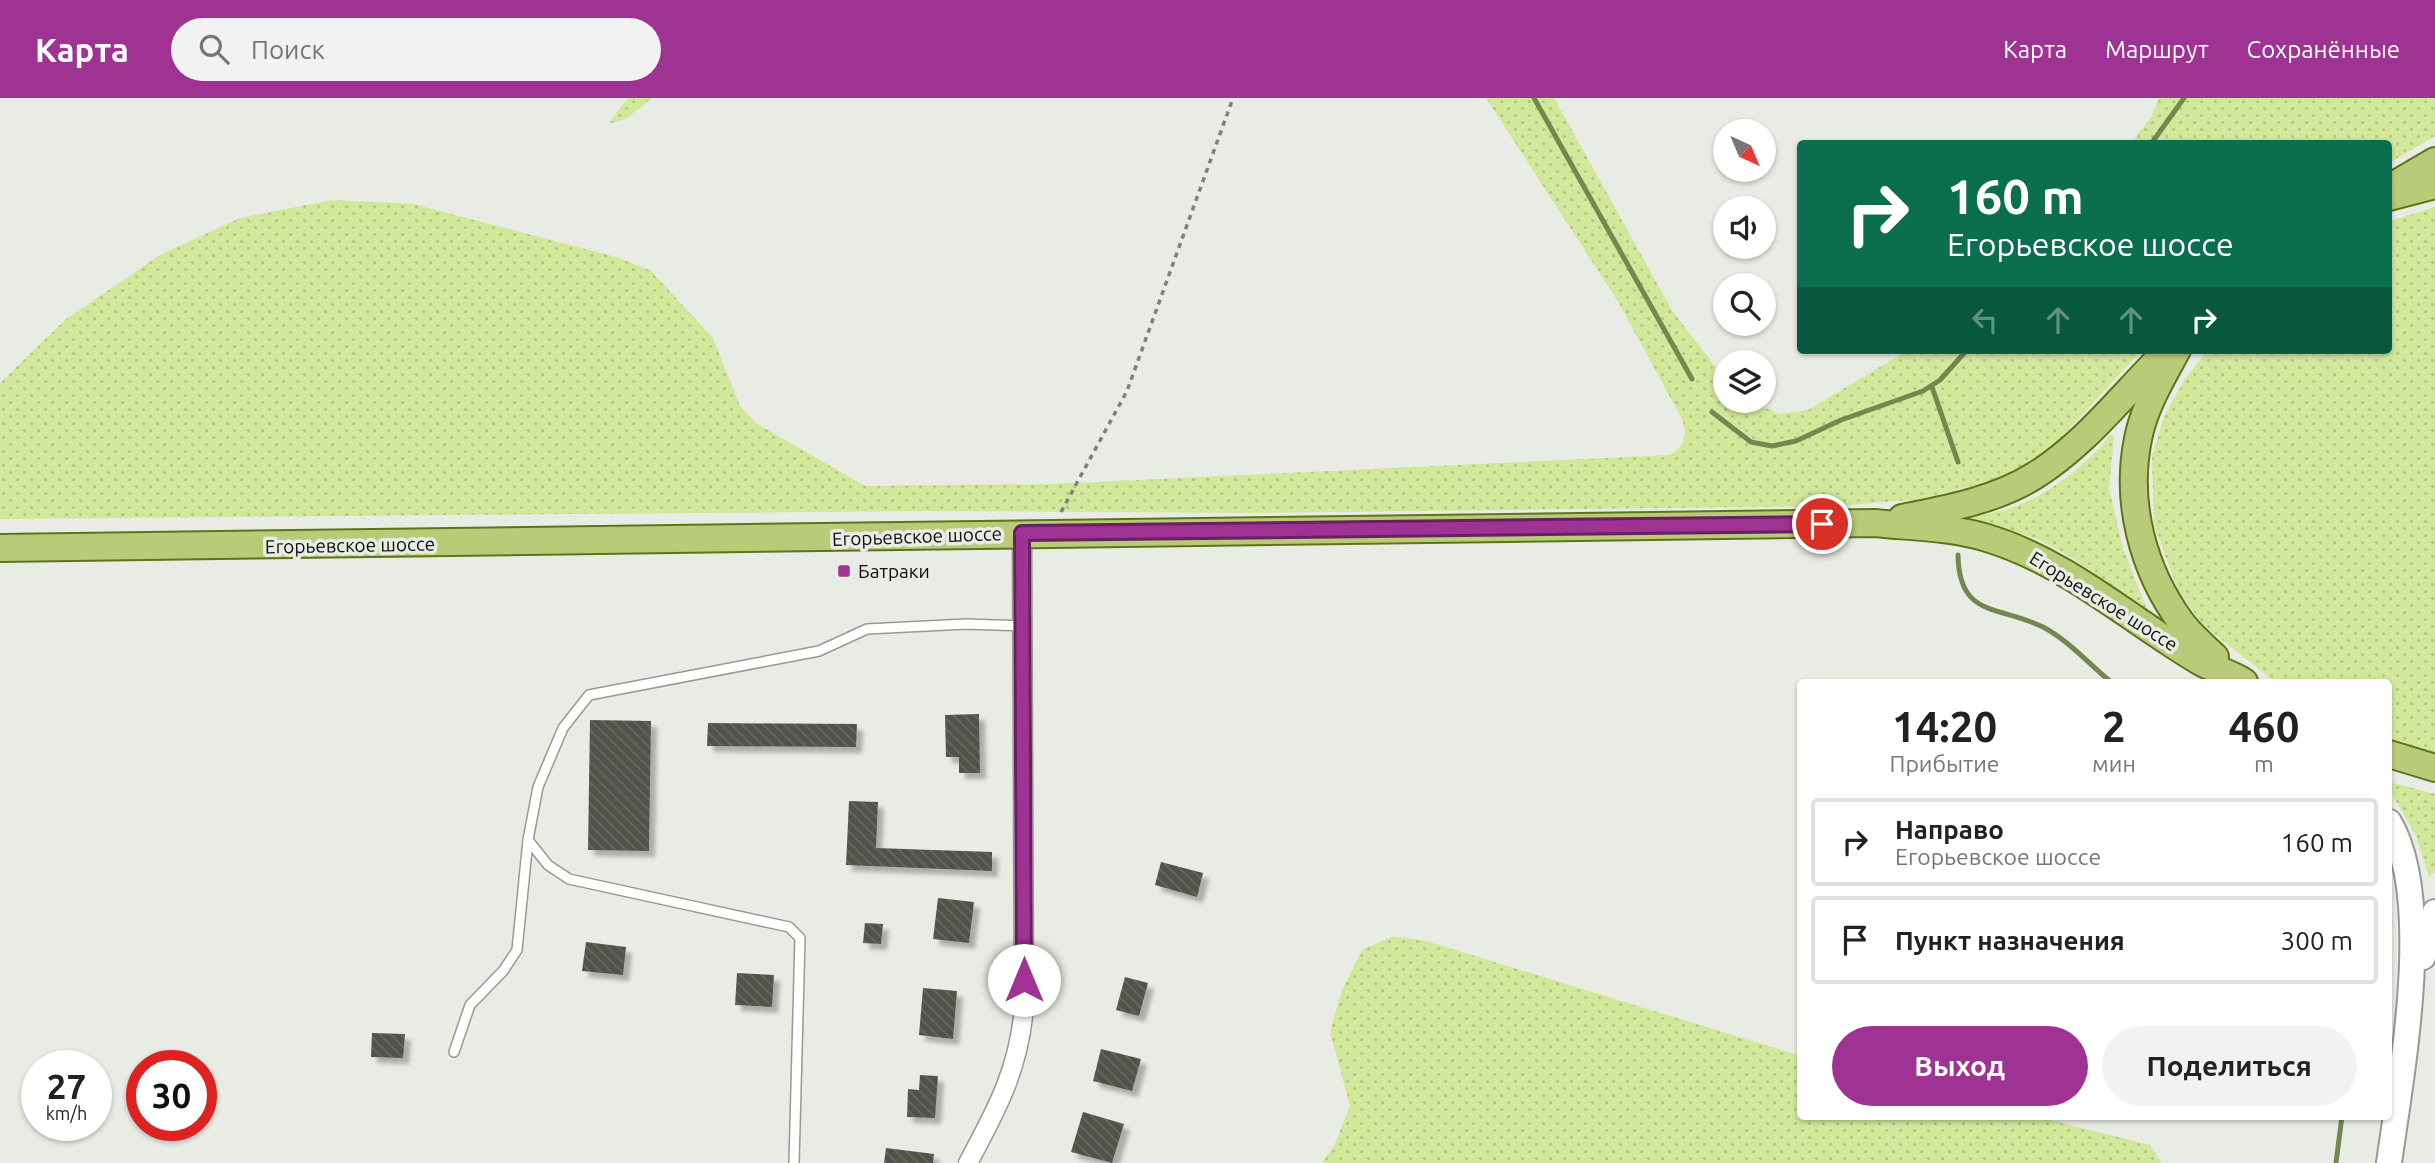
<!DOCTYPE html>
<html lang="ru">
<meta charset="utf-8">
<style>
body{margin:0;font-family:Ubuntu,sans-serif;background:#f2f2f2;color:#222;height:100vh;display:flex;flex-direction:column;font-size:26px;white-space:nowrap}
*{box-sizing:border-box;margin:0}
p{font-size:23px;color:#767676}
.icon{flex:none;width:38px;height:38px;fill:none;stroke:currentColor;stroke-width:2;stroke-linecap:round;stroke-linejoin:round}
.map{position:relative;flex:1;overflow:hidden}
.details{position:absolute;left:1797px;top:581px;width:595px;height:441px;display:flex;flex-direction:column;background:#fff;border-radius:7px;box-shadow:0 2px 5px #0004}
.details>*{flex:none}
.guide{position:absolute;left:1797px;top:42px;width:595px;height:214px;border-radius:7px;box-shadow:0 2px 5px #0004;background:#0b6e4f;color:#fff;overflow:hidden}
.needle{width:46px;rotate:136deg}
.tools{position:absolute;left:1713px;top:21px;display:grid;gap:14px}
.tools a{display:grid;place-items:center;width:63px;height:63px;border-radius:50%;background:#fff;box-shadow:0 2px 5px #0004;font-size:35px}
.speed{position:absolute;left:21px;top:952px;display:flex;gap:14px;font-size:35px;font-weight:700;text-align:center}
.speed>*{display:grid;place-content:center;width:91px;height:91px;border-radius:50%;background:#fff;box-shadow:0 2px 5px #0004;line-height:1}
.speed small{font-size:18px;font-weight:400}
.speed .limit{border:10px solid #d22;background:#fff;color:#111}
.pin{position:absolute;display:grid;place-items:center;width:60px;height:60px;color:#fff;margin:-30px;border:4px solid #fff;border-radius:50%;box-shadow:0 2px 7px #0007}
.me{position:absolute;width:77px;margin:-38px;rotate:0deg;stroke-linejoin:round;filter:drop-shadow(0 0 5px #0008)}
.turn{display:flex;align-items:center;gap:24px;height:147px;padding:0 35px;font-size:32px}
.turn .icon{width:91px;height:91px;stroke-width:2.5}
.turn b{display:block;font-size:49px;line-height:60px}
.lanes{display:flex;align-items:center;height:66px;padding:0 35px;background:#0003;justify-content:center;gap:35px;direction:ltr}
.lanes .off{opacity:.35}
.eta{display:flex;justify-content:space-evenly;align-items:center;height:119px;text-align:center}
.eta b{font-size:42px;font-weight:700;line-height:49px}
.primary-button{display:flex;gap:14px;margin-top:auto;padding:14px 35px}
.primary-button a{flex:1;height:80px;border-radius:42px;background:#9e3394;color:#fff;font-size:28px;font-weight:700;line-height:80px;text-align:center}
.primary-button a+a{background:#f2f2f2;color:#222}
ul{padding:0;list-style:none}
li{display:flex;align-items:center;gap:21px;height:88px;margin:0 14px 10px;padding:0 21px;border:4px solid #e0e0e0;border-radius:7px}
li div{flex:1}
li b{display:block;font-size:26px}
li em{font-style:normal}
header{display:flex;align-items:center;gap:42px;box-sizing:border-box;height:98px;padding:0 35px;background:#9e3394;color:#fff}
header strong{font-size:33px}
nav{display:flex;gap:38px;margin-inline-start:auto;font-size:24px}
.search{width:490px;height:63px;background:#f2f2f2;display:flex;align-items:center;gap:18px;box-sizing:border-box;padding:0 24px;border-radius:38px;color:#767676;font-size:26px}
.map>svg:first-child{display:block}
.grass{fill:url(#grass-dots)}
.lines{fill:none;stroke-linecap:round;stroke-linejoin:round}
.stream{stroke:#768650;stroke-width:5}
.building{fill:url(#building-back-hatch);filter:url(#shadow)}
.service-casing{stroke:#979a92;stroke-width:12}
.minor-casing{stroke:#979a92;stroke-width:21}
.secondary-casing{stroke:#979a92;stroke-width:28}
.primary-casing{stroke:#5f7319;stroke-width:30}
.path{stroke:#7f817b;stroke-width:3.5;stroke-dasharray:5 5;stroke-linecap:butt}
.service{stroke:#fff;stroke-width:9}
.minor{stroke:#fff;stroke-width:18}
.secondary{stroke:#fff;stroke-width:24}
.primary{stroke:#b9cb79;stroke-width:26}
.route-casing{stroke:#672160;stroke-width:18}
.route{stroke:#9e3394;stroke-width:12}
.poi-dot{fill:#9e3394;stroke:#e9ece4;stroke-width:2.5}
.labels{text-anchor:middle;stroke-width:7;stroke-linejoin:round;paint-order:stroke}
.street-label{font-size:19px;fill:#0d0e0b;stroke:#e9ece4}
.poi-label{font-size:19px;fill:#0d0e0b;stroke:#e9ece4;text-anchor:start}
</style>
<header>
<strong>Карта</strong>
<div class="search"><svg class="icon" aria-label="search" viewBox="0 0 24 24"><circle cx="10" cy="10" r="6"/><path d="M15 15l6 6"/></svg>Поиск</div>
<nav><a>Карта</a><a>Маршрут</a><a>Сохранённые</a></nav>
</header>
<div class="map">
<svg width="2435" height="1065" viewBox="0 0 2435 1065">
<defs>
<pattern id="grass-dots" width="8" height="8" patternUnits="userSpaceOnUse" patternTransform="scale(1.75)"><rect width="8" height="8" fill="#d1e89b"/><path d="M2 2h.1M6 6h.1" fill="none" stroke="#b2c684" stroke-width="1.8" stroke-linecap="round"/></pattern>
<pattern id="building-back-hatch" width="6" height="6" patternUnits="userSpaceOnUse" patternTransform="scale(1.75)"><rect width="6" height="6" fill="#51534c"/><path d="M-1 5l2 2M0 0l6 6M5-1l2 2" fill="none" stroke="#656761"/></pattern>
<filter id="shadow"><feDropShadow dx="6" dy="6" stdDeviation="2" flood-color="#0004"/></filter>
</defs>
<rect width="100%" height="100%" fill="#e9ece4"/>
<g class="grass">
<path d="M628 0H652L626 21 608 26Z"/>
<path d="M1486 0H1554L1673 214 1725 281 1726 303H1751L1779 316 1808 312 1908 252H2142L2054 347 2003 380 1920 401 1840 408 1253 415 927 413 0 421V285L65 222 160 157 240 120 332 102 413 106 616 159 650 172 713 240 740 308 756 325 865 388 1052 386 1670 357C1686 347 1688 336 1681 319L1617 202Z"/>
<path d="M2159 0H2435V38L2389 65V46L2131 45 2152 18Z"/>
<path d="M2435 109V658L2389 642V584H2275L2202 526 2178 492 2154 427 2152 359 2164 318 2185 281 2208 252H2389V123Z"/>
<path d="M2110 337 2114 338 2109 390 2123 450 2146 509 2141 510C2108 486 2077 460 2041 443 2023 434 1986 430 1974 420 1986 416 1999 414 2011 410 2048 397 2086 368 2110 337Z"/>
<path d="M2393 685 2435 696V773L2429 779 2415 736 2389 691V686Z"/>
<path d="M1393 838 1426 843 1801 958V1018L2038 1019 2150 1047 2162 1065H1322L1334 1048 1350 1008 1330 934 1342 892 1362 852Z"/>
</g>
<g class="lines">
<g class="stream">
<path d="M1534 0 1692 281"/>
<path d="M2151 46 2184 0"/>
<path d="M1932 289 1958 364"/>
<path d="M1712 314 1751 344 1772 348 1796 343 1841 322 1923 293 1940 282 1967 252"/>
<path d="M1958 457C1959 520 1998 507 2043 529 2068 542 2090 567 2111 584"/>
<path d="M2336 1065 2342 1018"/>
</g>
</g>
<g class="building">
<path d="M979 616 980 675H959V659H946L945 617Z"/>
<path d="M590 622 651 623 649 753 588 752Z"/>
<path d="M708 625 857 626 856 649 707 648Z"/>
<path d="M849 703 878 704 876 750 992 754V773L846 767Z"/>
<path d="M1161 764 1203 775 1197 799 1155 787Z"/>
<path d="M938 800 974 804 969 845 933 841Z"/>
<path d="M865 825 883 826 881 846 863 845Z"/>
<path d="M586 844 626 849 623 877 582 873Z"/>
<path d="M737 875 774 877 772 909 735 907Z"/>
<path d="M1125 879 1148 885 1139 918 1116 912Z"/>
<path d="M923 890 957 893 953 941 919 937Z"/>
<path d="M372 935 405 936 403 960 371 959Z"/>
<path d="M1101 951 1141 961 1132 993 1093 983Z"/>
<path d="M920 977 938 978 935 1020 907 1019 908 991 919 992Z"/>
<path d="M1083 1014 1124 1026 1112 1065 1071 1054Z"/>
<path d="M886 1050 934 1056 933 1065H884Z"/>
</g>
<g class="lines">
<defs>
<g id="service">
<path d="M528 742 548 767 569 781 789 829 800 840 794 1065"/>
<path d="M454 954 470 907 503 873 517 852 528 742 538 689 563 630 589 597 819 553 867 531 966 526 1022 528"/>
</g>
<path id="minor" d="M968 1065C997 1011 1019 971 1024 909L1022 435"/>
<g id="secondary">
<path d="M2389 724C2435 801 2401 977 2389 1065"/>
<path d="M2423 859 2435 814"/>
</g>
<g id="primary">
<path d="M2389 90 2435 63"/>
<path d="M2389 99 2435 87"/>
<path d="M2177 252C2162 280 2144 309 2138 341 2125 405 2143 472 2181 524 2190 537 2204 548 2215 559"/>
<path d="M1902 420C1946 411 1996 402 2034 378 2082 349 2120 300 2159 261L2171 253"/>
<path d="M0 450 1875 425C1912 429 1952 429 1987 440 2067 464 2131 523 2201 564 2215 572 2231 575 2244 584"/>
<path d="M2389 656 2435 670"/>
</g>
</defs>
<use href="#service" class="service-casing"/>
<use href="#minor" class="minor-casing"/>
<use href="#secondary" class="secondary-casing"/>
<use href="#primary" class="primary-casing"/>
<path class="path" d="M1061 414 1127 293 1233 0"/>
<use href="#service" class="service"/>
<use href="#minor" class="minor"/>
<use href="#secondary" class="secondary"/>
<use href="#primary" class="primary"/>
</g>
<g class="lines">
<defs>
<path id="route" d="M1024 882 1022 435 1822 426"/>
</defs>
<use href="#route" class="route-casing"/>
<use href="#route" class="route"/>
</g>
<rect class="poi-dot" x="837" y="466" width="14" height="14" rx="3.5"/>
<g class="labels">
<g class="street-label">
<text transform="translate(917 438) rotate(-2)" y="7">Егорьевское шоссе</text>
<text transform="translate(350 447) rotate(-1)" y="7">Егорьевское шоссе</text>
<text transform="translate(2104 503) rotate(32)" y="7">Егорьевское шоссе</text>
</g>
<g class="poi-label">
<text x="858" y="480">Батраки</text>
</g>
</g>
</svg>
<div class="tools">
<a><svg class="needle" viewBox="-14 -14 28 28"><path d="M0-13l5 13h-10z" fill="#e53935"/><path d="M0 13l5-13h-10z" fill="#767676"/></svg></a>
<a><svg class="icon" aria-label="sound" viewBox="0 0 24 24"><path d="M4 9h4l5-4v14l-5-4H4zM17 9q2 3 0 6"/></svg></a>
<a><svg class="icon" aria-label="search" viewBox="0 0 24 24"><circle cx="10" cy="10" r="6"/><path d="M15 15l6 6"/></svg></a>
<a><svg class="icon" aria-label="layers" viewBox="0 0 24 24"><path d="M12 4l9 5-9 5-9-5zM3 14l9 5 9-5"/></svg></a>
</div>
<div class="speed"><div>27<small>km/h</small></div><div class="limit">30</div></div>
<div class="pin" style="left:1822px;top:426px;background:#d93025"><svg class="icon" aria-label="arrive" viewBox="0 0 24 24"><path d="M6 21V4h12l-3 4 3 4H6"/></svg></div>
<svg class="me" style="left:1024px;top:882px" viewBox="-20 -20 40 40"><circle r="19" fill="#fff"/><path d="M0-13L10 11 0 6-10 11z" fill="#9e3394"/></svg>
<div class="guide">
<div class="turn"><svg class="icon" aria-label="right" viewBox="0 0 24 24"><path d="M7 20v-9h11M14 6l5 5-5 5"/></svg><div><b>160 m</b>Егорьевское шоссе</div></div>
<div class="lanes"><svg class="icon off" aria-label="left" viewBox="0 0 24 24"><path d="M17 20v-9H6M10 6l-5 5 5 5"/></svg><svg class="icon off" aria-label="ahead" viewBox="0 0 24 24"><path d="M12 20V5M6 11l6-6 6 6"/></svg><svg class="icon off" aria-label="ahead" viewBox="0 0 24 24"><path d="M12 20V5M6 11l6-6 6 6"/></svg><svg class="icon" aria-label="right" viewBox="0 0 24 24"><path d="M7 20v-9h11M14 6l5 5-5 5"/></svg></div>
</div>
<section class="details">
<div class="eta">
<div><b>14:20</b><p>Прибытие</p></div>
<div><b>2</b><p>мин</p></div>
<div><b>460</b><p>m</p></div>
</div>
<ul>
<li><svg class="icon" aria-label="right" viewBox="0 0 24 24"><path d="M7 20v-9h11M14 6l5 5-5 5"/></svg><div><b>Направо</b><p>Егорьевское шоссе</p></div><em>160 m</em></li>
<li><svg class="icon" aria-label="arrive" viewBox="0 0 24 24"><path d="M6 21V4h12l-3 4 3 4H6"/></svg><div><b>Пункт назначения</b></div><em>300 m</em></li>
</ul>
<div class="primary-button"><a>Выход</a><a>Поделиться</a></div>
</section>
</div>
